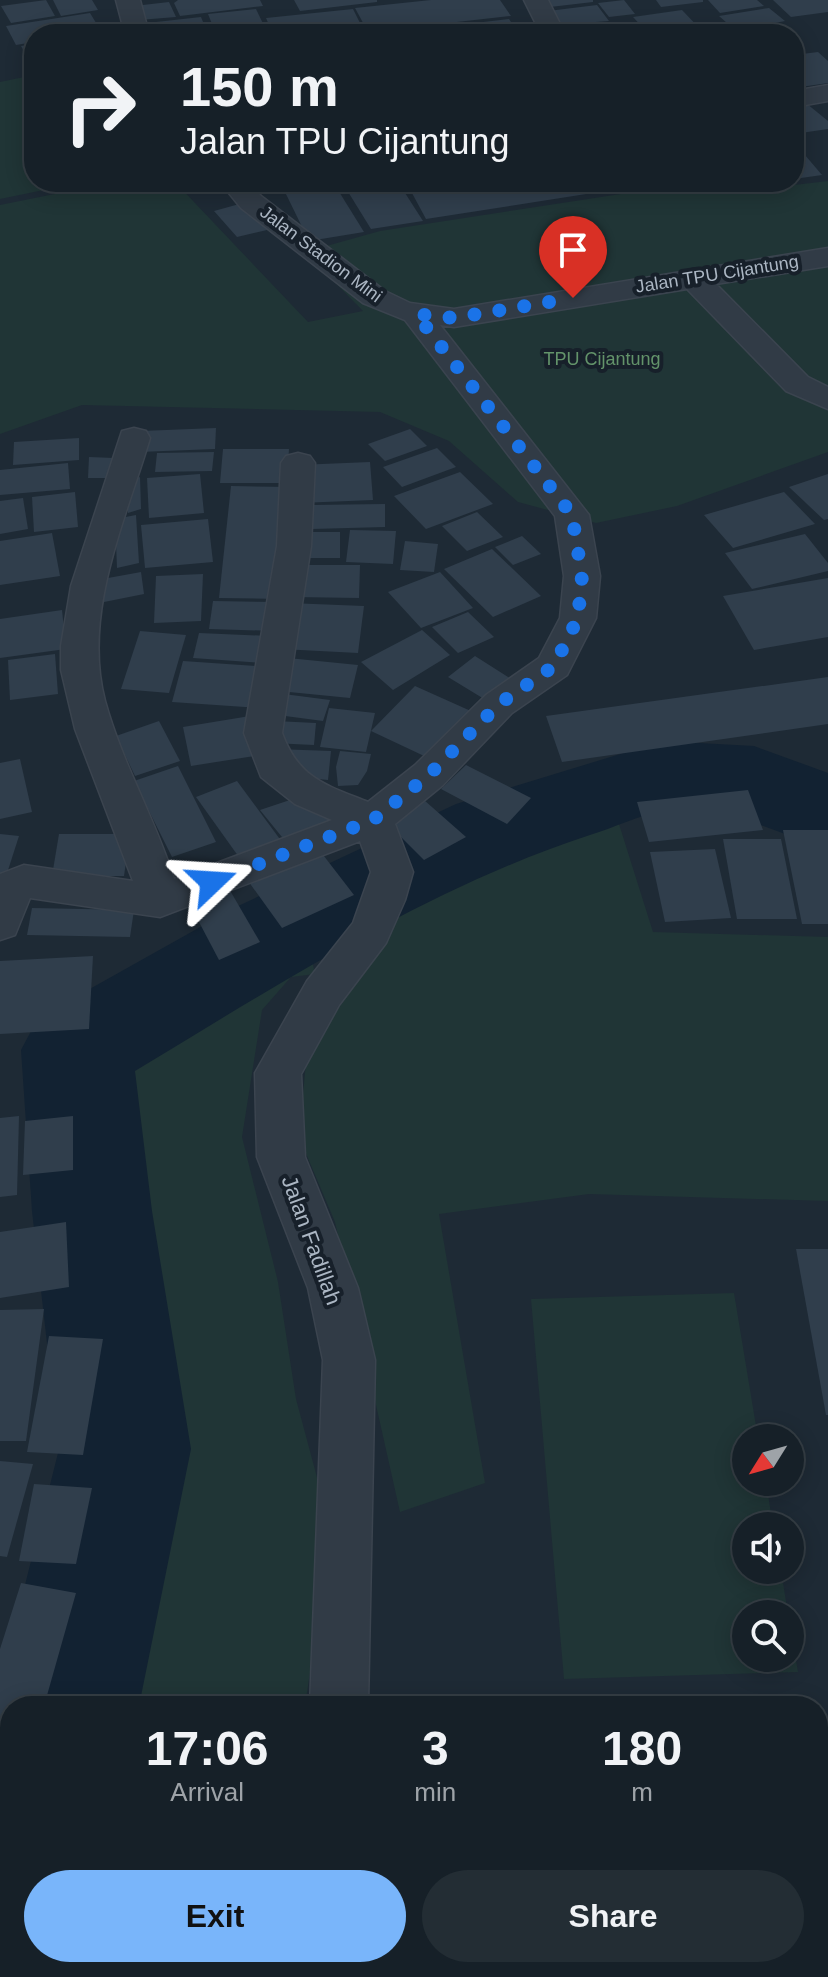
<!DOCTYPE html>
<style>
body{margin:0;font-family:Helvetica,sans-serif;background:#232d34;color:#f1f3f6;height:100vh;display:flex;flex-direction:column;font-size:30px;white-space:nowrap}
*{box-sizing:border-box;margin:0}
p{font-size:26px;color:#9ea3a8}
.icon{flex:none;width:44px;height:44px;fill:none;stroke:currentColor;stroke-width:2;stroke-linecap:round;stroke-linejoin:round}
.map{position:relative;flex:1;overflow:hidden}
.drawer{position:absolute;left:0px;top:1696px;width:828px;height:282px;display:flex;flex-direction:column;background:#162028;border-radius:32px 32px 0 0;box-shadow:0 4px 20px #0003,0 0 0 2px #353e45}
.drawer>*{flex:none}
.guide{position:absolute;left:24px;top:24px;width:780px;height:168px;border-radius:32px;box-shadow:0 4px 20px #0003,0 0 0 2px #353e45;background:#162028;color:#f1f3f6;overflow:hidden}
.needle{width:52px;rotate:233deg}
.controls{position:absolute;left:732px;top:1424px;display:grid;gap:16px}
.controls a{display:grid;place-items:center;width:72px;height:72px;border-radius:50%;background:#162028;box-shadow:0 4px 20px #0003,0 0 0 2px #353e45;font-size:40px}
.pin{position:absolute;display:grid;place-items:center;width:68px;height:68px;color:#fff;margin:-82px -34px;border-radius:50% 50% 50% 0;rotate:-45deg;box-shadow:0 0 8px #0007}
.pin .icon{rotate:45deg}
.me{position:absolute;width:88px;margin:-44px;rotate:70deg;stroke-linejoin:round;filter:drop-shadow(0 0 6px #0008)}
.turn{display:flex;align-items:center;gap:28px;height:168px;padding:0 24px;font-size:36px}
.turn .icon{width:104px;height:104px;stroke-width:2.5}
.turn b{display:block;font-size:56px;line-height:68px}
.eta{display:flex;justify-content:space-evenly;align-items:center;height:136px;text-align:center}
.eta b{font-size:48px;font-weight:800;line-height:56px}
.button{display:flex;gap:16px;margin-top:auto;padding:16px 24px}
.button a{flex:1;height:92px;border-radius:48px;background:#79b5fa;color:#111;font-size:32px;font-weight:800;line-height:92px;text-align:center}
.button a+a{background:#232d34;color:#f1f3f6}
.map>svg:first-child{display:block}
.green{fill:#203536}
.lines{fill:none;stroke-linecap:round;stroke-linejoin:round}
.river{fill:#122232;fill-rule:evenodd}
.building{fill:#303e4c}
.service-casing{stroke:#3b444f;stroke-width:3}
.minor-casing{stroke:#3b444f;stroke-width:3}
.service{fill:#313b46;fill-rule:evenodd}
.minor{fill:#313b46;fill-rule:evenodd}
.route{stroke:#1a73e8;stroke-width:14;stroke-dasharray:0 25.2}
.labels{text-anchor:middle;stroke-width:8;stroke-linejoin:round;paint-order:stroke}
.far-street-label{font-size:18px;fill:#abb6c3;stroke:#17202a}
.far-park-label{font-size:18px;fill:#63936a;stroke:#17202a}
.street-label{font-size:22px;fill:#abb6c3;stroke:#17202a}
</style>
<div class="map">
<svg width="828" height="1977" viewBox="0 0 828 1977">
<rect width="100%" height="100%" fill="#1e2a35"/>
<g class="green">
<path d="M34 75V182H83L0 199V82Z"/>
<path d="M828 181V452L677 506 596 523 518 502 449 441 380 412 82 405 0 434V205L114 182H175L308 322 363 311 305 252 380 231 699 182H730L742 191Z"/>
<path d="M613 805 653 932 828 937V1201L589 1194 439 1214 485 1483 400 1512 335 1222 299 1137 307 1052 363 974 394 894 488 845Z"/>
<path d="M306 933 315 974 291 977 262 1010 242 1137 278 1282 296 1399 322 1496 314 1645 305 1706H105L116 1689 144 1549 162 1507 174 1423 148 1242 124 1162 118 1074 219 992Z"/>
<path d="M734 1293 758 1438H746V1482H766L773 1526H746V1570H781L788 1614H746V1658H790V1625L798 1672 564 1679 531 1299Z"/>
<path d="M10 1833V1968H193L191 1977H0V1845Z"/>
</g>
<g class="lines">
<path class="river" d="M663 741 754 746 828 773V849C774 833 725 803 665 811 641 814 614 828 590 835 430 887 279 984 135 1071L152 1211 191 1449 139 1706H10V1852L0 1856V1685L59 1449 32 1211 21 1050 38 1018 236 907 456 804Z"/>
</g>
<g class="building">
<path d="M46 0 55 16 11 23 1 6Z"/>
<path d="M53 0H92L98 10 61 16Z"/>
<path d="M178 0H260L263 6 180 16 174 3Z"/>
<path d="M294 0H377V2L300 11Z"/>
<path d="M431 0H500L511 16 368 32 355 8Z"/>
<path d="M545 0H593V2L550 7Z"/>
<path d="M624 0 635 14 609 17 598 3Z"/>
<path d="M656 0H703V2L661 7Z"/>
<path d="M708 0H757L764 6 720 13Z"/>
<path d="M773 0H828V12L791 17Z"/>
<path d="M169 2 176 17 139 20 134 6Z"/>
<path d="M597 5 609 21 556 25 548 11Z"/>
<path d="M769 8 785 21 765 25 775 34H724L735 30 719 16Z"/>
<path d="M256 9 268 34H216L208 14Z"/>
<path d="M353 9 362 27 273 34 266 18Z"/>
<path d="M682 10 702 31 649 34 633 17Z"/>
<path d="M90 13 101 31 34 34V42L16 45 6 26Z"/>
<path d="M201 17 208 34H142L138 24Z"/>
<path d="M509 19 519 34H398V32Z"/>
<path d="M631 22 641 34 557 31Z"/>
<path d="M34 44V69L21 46Z"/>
<path d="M818 52 828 61V83L794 88V55Z"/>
<path d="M801 99 828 121V129L794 134V100Z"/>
<path d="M794 148H799L822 175 794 179Z"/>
<path d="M333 182 364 232 309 241 284 190Z"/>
<path d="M342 182H398L423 221 371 229Z"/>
<path d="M406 182H649L650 184 426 219Z"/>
<path d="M243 203 267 230 237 237 214 211Z"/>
<path d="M216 428 215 449 139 452 141 431Z"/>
<path d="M410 429 427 446 385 461 368 444Z"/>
<path d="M79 438V460L13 465 14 442Z"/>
<path d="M437 448 456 467 402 487 383 467Z"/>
<path d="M223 449H289L287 483H220Z"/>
<path d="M214 452 212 471 155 472 157 453Z"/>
<path d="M89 457 114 458 113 478H88Z"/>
<path d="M370 462 373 500 300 503 298 465Z"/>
<path d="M68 463 70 489 0 495V470Z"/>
<path d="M460 472 493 504 426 529 394 496Z"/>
<path d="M200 474 204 513 149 518 147 478Z"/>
<path d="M828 474V519L824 520 789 487Z"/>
<path d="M140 477 141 509 128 513 127 482Z"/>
<path d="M231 486 290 487 282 599 219 598Z"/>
<path d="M75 492 78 527 34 532 32 497Z"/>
<path d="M784 492 815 524 733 548 704 515Z"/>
<path d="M23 498 28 529 0 534V501Z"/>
<path d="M385 504V527L312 529V505Z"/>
<path d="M477 512 503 537 467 551 442 526Z"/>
<path d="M136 515 139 563 117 568 115 519Z"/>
<path d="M208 519 213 562 145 568 141 525Z"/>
<path d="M350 530 396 531 393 564 346 562Z"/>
<path d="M300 532H340V558H298Z"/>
<path d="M52 533 60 576 0 585V541Z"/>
<path d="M805 534 828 563V571L752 589 725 553Z"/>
<path d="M522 536 541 554 513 565 495 547Z"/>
<path d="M405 541 438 544 434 572 400 570Z"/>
<path d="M492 549 541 596 493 617 444 569Z"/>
<path d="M297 565H360L359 598 294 597Z"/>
<path d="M141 572 144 594 99 603 97 580Z"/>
<path d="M440 572 473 608 421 628 388 592Z"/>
<path d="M203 574 201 621 154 623 156 576Z"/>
<path d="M828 578V637L754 650 723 596Z"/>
<path d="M213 601 278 602 275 631 209 629Z"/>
<path d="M289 603 364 606 358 653 281 649Z"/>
<path d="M62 610 66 649 0 658V619Z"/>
<path d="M468 612 494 637 458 653 432 627Z"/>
<path d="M422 630 450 655 393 690 361 662Z"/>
<path d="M140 631 186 635 169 693 121 689Z"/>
<path d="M199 633 270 636 265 663 193 658Z"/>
<path d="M55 654 58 694 10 700 8 660Z"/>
<path d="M475 656 511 679 489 702 448 677Z"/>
<path d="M288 658 358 665 350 698 279 691Z"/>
<path d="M183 661 269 667 261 708 172 702Z"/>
<path d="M828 677V724L562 762 546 716Z"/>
<path d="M415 686 482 716 439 763 371 731Z"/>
<path d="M276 693 330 700 323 721 270 714Z"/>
<path d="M329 708 375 713 366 752 320 747Z"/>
<path d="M250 716 260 755 191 766 183 727Z"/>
<path d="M159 721 180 761 135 776 116 736Z"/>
<path d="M275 721 316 723 314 745 272 743Z"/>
<path d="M276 749 331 751 328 780 289 776Z"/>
<path d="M340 751 371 754 367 771 358 785 338 786 336 767Z"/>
<path d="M20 759 32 812 0 819V763Z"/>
<path d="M466 765 531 798 507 824 441 789Z"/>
<path d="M178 766 216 842 172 857 134 781Z"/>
<path d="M237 781 282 842 241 860 196 797Z"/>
<path d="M748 790 763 830 649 842 637 802Z"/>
<path d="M416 793 466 837 424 860 382 818Z"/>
<path d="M305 795 335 820 286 842 260 810Z"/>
<path d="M783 830H828V924H802Z"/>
<path d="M0 834 19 836 1 892H0Z"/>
<path d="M59 834H130L124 876H52Z"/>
<path d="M723 839H781L797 919H737Z"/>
<path d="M317 847 354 895 282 928 246 878Z"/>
<path d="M715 849 731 918 665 922 650 852Z"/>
<path d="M228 887 260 942 219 960 189 903Z"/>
<path d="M32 908 134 910 130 937 27 935Z"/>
<path d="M93 956 89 1029 0 1034V961Z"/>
<path d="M19 1116 17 1195 0 1197V1118Z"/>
<path d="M73 1116V1170L23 1175 25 1121Z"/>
<path d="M66 1222 69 1287 0 1298V1232Z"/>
<path d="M796 1249H828V1415H826Z"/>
<path d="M44 1309 26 1441H0V1310Z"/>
<path d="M49 1336 103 1339 83 1455 27 1452Z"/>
<path d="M0 1461 33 1464 7 1557 0 1556Z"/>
<path d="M34 1484 92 1488 76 1564 19 1561Z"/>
<path d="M21 1583 76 1593 44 1706H10V1728L0 1726V1649Z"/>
<path d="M818 1760H828V1977H449L448 1968H818Z"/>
<path d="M326 1968H397L398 1977H327Z"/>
</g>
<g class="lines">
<defs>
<path id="service" d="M403 1968H447L446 1977H402Z"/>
<g id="minor">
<path d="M116 0H140L149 34H125Z"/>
<path d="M524 0H548L565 34H541Z"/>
<path d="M828 85V101L794 107V91Z"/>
<path d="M220 182H249L261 196 385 291 410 303 454 309 828 248V266L716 284 808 377 828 387V409L786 391 687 289 454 327 440 325 589 515 600 576 596 618 567 675 512 713 443 785 395 824 413 872 405 900 386 943 339 1005 301 1074 305 1157 358 1288 375 1360 368 1706H310L323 1360 308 1288 257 1157 255 1073 307 981 353 923 371 872 360 841 160 917 30 898 15 935 0 940V874L24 865 133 881 75 729 61 670V646L71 586 122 431 134 428 146 431 150 438C125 521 82 614 105 701 122 763 155 818 174 879L332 820 295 804 261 777 244 733 277 546 281 463 286 456 298 453 310 456 315 463 311 546 282 733C299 779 326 785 368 802L415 765 486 695 539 658 560 618 564 576 555 516 405 320 363 303 241 208Z"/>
<rect x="287" y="1968" width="64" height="9"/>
</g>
</defs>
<use href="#service" class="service-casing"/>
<use href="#minor" class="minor-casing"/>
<use href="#service" class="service"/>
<use href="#minor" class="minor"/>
</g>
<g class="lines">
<path class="route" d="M212 882 373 820 429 775 499 704 554 666 578 618 582 576 572 515 416 314 454 318 573 298"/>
</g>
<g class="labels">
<g class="far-street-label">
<text transform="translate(321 254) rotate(37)" y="6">Jalan Stadion Mini</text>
<text transform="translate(717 274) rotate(-9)" y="6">Jalan TPU Cijantung</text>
</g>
<g class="far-park-label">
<text x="602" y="365">TPU Cijantung</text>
</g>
<g class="street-label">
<text transform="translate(312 1240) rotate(70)" y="8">Jalan Fadillah</text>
</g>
</g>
</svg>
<div class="controls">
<a><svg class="needle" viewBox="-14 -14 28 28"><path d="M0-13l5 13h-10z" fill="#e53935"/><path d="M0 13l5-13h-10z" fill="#9ea3a8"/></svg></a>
<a><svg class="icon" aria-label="sound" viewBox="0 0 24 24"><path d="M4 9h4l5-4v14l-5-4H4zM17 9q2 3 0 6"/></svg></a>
<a><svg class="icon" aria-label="search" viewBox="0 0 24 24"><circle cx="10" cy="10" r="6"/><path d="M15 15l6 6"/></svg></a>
</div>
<div class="pin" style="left:573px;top:298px;background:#d93025"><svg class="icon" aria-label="arrive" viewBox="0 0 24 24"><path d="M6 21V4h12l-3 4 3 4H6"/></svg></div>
<svg class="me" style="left:212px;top:882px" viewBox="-20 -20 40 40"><path d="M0-17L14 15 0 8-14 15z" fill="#1a73e8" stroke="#fff" stroke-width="4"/></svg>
<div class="guide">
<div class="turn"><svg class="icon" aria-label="right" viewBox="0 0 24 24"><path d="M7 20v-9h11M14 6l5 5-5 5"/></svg><div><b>150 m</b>Jalan TPU Cijantung</div></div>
</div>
<section class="drawer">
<div class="eta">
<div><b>17:06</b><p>Arrival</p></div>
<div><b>3</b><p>min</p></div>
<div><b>180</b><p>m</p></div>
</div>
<div class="button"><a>Exit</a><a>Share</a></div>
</section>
</div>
